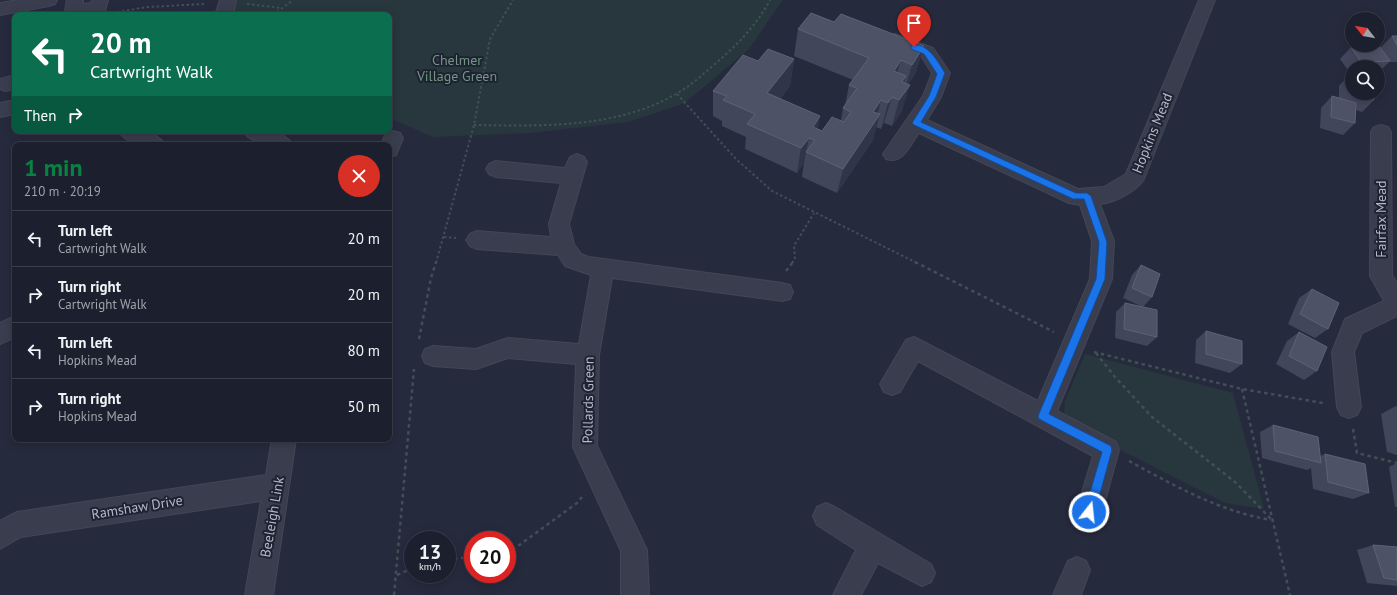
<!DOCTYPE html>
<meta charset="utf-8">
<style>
body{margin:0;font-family:"PT Sans",sans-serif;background:#292d3a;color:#f1f3f6;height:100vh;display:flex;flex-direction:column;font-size:15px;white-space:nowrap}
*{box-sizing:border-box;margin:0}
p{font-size:13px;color:#a0a3aa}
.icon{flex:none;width:22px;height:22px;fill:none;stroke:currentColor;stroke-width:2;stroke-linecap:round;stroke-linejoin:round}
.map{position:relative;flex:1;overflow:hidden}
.drawer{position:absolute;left:12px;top:142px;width:380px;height:300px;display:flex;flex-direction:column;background:#1c202e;border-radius:8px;box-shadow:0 2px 10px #0003,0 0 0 1px #3a3e4a}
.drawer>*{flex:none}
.hud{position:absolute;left:12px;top:12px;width:380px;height:122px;border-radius:8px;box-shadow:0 2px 10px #0003,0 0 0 1px #3a3e4a;background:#0b6e4f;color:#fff;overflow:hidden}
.needle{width:26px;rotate:301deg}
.tools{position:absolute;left:1345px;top:12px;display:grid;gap:8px}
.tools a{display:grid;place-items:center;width:40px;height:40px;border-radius:50%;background:#1c202e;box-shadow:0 2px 10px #0003,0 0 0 1px #3a3e4a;font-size:20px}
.speed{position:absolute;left:404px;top:531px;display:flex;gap:8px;font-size:20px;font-weight:700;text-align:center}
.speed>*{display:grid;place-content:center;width:52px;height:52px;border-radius:50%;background:#1c202e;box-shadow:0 2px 10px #0003,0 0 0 1px #3a3e4a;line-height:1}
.speed small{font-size:10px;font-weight:400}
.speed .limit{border:6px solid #d22;background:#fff;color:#111}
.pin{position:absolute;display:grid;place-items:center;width:34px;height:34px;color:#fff;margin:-41px -17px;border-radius:50% 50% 50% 0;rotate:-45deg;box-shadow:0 0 4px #0007}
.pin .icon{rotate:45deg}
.me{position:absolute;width:44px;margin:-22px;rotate:16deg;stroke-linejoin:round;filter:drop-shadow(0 0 3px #0008)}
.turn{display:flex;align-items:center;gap:14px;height:84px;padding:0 12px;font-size:18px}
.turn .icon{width:52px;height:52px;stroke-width:2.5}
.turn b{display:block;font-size:28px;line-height:34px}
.then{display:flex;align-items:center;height:38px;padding:0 12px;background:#0003;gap:8px;font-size:15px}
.round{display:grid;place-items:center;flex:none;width:42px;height:42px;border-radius:21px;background:#292d3a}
.head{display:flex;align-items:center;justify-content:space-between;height:68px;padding:0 12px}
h1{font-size:24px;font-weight:700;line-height:30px;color:#0b8043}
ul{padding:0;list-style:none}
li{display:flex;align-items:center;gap:12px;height:56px;padding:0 12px;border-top:1px solid #3a3e4a}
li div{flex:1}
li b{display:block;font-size:15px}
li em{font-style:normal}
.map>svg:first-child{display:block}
.green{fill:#28363e}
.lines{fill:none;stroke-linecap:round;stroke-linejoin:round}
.minor-casing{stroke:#434656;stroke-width:2}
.path-far1{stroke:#414f56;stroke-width:2;stroke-dasharray:2.5 2.5;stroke-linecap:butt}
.path{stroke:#414f56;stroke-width:2.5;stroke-dasharray:3.5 3.5;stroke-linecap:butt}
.minor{fill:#3a3d4d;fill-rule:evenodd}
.wall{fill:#42465b}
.shaded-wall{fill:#31354a}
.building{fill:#4e5267;stroke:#5e6276}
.route{fill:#1a73e8;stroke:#114b97}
.labels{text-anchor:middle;stroke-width:4;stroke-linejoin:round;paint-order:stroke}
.park-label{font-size:14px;fill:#6f9782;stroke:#1f2232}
.street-label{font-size:14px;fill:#b6b9c8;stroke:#1f2232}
</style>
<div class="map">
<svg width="1397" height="595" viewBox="0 0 1397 595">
<rect width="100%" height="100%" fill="#262a3d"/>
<g class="green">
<path d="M234 0H783L749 49 685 103 628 122 531 133 433 137 389 118V15H228Z"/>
<path d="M1085 354 1233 393 1264 509 1225 503 1087 433 1066 416 1064 411 1065 401Z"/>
</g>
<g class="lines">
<defs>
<g id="minor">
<path d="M18 0H57L55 4 49 6 0 15V3Z"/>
<path d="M67 0H83V4L91 3 92 0H108L105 11 85 15H68L65 11Z"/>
<path d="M220 0H236L233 15H215Z"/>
<path d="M1199 0H1215L1144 179C1137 191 1114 203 1100 204L1114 241 1112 279 1057 411 1116 442 1119 450 1102 512 1098 521 1089 525 1080 521 1076 512 1093 456 918 361 900 392 892 395 884 392 880 384 906 340 914 337 1038 401 1090 279 1092 241 1080 205 1069 203 919 133C910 145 903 165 886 159L883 154 923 96 932 73 921 56 889 44 886 40 889 36 895 34 933 48 950 73 941 97 927 120 1078 189 1104 187 1126 174Z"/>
<path d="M15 75V89L5 91 0 89V79Z"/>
<path d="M15 100V114L0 117V103Z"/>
<path d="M1381 125 1388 127 1391 132 1392 275 1397 283V316L1362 333 1354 352 1361 407 1357 415 1349 418 1341 415 1337 407 1332 352 1345 319 1384 301 1370 276 1371 132 1374 127Z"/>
<path d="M119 131C135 131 156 129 165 145 149 145 128 147 119 131Z"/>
<path d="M243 131C259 131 284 129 293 145 277 145 253 147 243 131Z"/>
<path d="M393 131 400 133 403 138 396 155 389 157V145H381L386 133Z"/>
<path d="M577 154 584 157 587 162 569 224 574 244 581 254 589 257 782 283 790 285 793 292 790 299 782 301 612 278 599 355 597 446 647 550 649 595H621V551L573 447 576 364 508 358 476 369 433 366 425 363 422 356 425 349 433 346 476 349 508 338 579 344 591 275 565 266 558 255 477 249 470 246 466 240 470 234 477 231 551 237 549 224 561 183 496 177 489 174 486 169 489 164 496 161 565 168 570 157Z"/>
<path d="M15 316V337L0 344V323Z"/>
<path d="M272 439H296L273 595H245L261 501 21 537 0 549V521L17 512 266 475Z"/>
<path d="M826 503 835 507 931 564 935 573 931 582 922 586 878 563 861 595H833L856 550 817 525 813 516 817 507Z"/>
<path d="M1077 557 1086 561 1090 570 1081 595H1053L1068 561Z"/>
</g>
</defs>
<use href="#minor" class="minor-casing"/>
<g class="path-far1">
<path d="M247 4 282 8"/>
<path d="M117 12 147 7 206 4"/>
<path d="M273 15 293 0"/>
<path d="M677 94 736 159 772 191 917 263"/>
<path d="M474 125C543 126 620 129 681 91 694 83 704 73 715 64 737 45 756 26 770 0"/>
<path d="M444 237 456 238"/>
<path d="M436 263 474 125 490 39 513 0"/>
<path d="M792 263 795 259 794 246 814 213"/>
</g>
<g class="path">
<path d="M915 262 1054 332"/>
<path d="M786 271 793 262"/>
<path d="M419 339 431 278 436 262"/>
<path d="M1094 352 1242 389 1323 403"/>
<path d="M1096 353 1115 377 1152 417 1235 482 1272 520"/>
<path d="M1242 389 1290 595"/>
<path d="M1353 429 1357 453 1397 463"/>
<path d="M1129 461C1175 486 1219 511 1271 520"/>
<path d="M507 554 577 503 582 497"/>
<path d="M447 559 473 557"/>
<path d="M397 575 413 568"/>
<path d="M394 595 414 369"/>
</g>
<use href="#minor" class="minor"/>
</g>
<g class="wall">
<path d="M834 22 924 46 916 72 908 85 902 111 892 126 884 123 881 129 876 127 873 140 837 193 802 177 804 163 797 173 745 149 746 137 722 126V121L713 116V91L758 61 794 59 790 86 780 99 818 129 822 131 841 120 843 108 845 106 849 85 853 80 794 56 798 29Z"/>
<path d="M1392 36H1397V62H1389L1378 73V67H1352V73H1350L1340 59 1351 47 1380 48Z"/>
<path d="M1350 74 1374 100 1362 112 1356 110 1355 123 1343 135 1320 128 1321 108 1332 96 1339 98V86Z"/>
<path d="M1141 265 1152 297 1143 307 1123 298 1132 275Z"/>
<path d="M1312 289 1328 329 1315 338 1288 324 1299 298Z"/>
<path d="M1125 303 1157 337 1147 346 1115 338 1116 312Z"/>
<path d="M1206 331 1242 364 1230 373 1195 363 1196 340Z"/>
<path d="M1299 332 1317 371 1304 380 1276 364 1287 341Z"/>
<path d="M1396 406 1397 407V455L1387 452 1381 414Z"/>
<path d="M1273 425 1320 456 1325 454 1369 493 1353 499 1313 489 1311 468 1307 470 1262 458 1260 432Z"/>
<path d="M1397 463V507H1395L1389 467Z"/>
<path d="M1373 545 1397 547V586L1367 583 1357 550Z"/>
</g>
<g class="shaded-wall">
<path d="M924 46 916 72 904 91 912 65Z"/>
<path d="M794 59 790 86 764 119 767 93Z"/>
<path d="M901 60 893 87 894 71Z"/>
<path d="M906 76 899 100 902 82Z"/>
<path d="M910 85 902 111 892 126 899 100Z"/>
<path d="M892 97 884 123 881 129 888 103Z"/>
<path d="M881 100 876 121 880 114 873 140 837 193 843 169 873 112Z"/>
<path d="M820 116 816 142 815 140 813 127Z"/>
<path d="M809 138 804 163 797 173 801 148Z"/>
</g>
<g class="building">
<path d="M811 13 834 22 841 14 924 46 912 65 901 60 894 71 906 76 902 82 910 85 899 100 892 97 888 103 881 100 873 112 880 114 843 169 806 152 815 140 809 138 801 148 747 124 755 114 723 100 727 96 713 91 743 55 758 61 768 49 794 59 767 93 820 116 813 127 822 131 832 117 844 122 851 112 843 108 857 88 849 85 869 58 798 29Z"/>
<path d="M1392 36H1397V45Z"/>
<path d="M1379 46 1390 61 1361 62 1351 47Z"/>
<path d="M1350 74 1352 75V93H1374V100L1350 94Z"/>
<path d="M1332 96 1356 103 1355 123 1331 117Z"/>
<path d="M1141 265 1160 274 1152 297 1132 288Z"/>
<path d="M1312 289 1339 303 1328 329 1300 314Z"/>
<path d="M1125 303 1157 310V337L1124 329Z"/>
<path d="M1206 331 1242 341V364L1206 354Z"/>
<path d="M1299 332 1327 347 1317 371 1289 356Z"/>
<path d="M1273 425 1318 437 1321 463 1275 451Z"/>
<path d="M1325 454 1365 464 1369 493 1328 482Z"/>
<path d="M1373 545 1397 547V580L1384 578Z"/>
</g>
<path class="route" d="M911 45C928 42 938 62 945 73L936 97 921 122 1076 193H1087L1091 196 1107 242 1105 279 1049 414 1111 446 1112 450 1095 512 1093 515 1089 517 1086 515 1084 512 1102 452 1039 419 1038 416 1096 279 1099 242 1084 199H1073L914 125 912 123 929 96 937 74 924 54 911 49Z"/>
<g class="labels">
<g class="park-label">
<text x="457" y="65">Chelmer<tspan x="457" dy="16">Village Green</tspan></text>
</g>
<g class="street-label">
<text transform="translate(1152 133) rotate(-68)" y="5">Hopkins Mead</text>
<text transform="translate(1381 219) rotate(-90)" y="5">Fairfax Mead</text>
<text transform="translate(588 400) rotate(-89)" y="5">Pollards Green</text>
<text transform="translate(137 507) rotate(-9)" y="5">Ramshaw Drive</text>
<text transform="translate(272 517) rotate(-80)" y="5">Beeleigh Link</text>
</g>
</g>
</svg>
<div class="tools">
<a><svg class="needle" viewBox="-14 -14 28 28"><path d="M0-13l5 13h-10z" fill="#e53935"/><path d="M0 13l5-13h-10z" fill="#a0a3aa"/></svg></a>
<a><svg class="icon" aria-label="search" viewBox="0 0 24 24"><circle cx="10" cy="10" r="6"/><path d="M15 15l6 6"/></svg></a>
</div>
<div class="speed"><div>13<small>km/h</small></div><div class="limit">20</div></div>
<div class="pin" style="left:914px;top:47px;background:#d93025"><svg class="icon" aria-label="arrive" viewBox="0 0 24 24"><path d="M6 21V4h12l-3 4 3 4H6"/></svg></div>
<svg class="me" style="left:1089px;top:512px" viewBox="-20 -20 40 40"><circle r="17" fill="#1a73e8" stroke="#fff" stroke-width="3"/><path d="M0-11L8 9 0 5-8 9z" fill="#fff"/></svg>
<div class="hud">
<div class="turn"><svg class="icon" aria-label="left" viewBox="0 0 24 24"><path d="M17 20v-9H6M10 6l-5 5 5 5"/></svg><div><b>20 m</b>Cartwright Walk</div></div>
<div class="then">Then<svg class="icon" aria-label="right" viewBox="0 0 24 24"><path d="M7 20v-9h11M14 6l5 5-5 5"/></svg></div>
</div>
<section class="drawer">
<div class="head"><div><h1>1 min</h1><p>210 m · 20:19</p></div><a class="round" style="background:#d93025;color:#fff"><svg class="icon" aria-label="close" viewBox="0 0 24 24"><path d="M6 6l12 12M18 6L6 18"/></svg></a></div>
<ul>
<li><svg class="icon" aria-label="left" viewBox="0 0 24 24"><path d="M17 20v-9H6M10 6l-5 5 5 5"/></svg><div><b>Turn left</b><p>Cartwright Walk</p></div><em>20 m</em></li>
<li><svg class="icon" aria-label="right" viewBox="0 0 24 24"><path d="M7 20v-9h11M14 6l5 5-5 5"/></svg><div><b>Turn right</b><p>Cartwright Walk</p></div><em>20 m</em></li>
<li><svg class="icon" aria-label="left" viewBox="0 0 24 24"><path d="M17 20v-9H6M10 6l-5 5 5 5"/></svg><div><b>Turn left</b><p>Hopkins Mead</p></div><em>80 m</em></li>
<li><svg class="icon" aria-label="right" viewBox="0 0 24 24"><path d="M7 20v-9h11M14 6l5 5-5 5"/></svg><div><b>Turn right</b><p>Hopkins Mead</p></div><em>50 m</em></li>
</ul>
</section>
</div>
